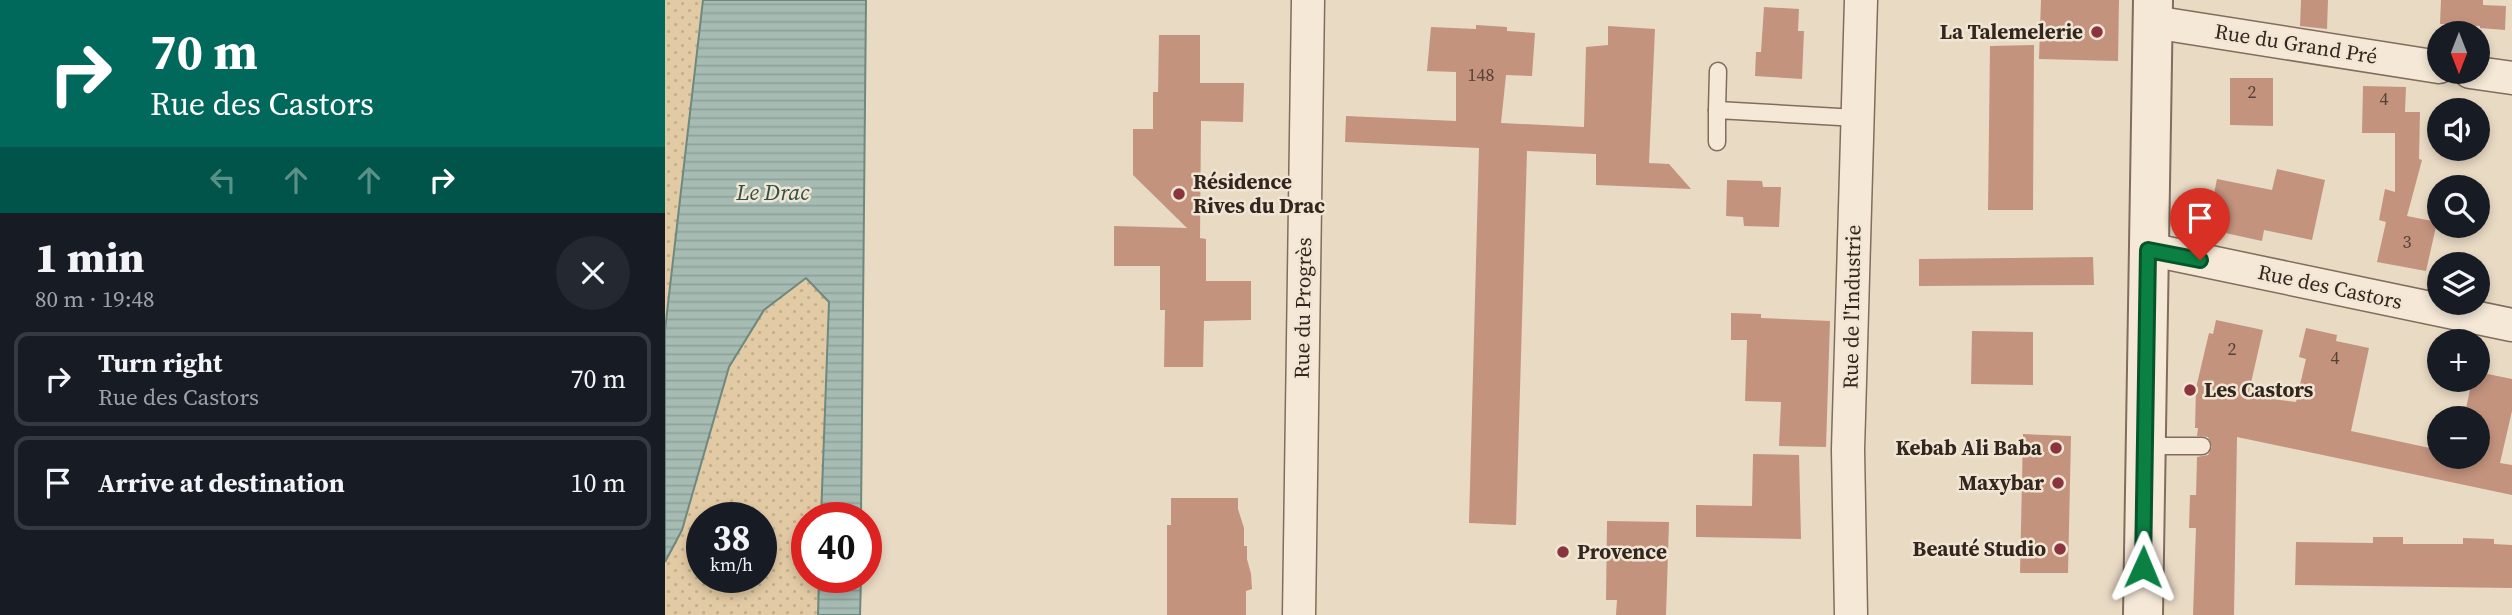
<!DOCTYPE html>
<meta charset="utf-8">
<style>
body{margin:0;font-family:"Source Serif 4",serif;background:#242831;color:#f1f3f6;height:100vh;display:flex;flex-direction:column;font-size:26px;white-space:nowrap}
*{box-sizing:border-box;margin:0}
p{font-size:23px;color:#9ea1a6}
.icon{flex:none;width:38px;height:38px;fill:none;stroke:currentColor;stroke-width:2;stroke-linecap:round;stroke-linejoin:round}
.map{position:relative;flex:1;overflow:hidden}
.sheet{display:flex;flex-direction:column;background:#171b24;width:665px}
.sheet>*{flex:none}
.banner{background:#00695c;color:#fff;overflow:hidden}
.needle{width:46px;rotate:180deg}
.tools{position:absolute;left:1762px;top:21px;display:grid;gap:14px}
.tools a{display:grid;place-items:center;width:63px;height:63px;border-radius:50%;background:#171b24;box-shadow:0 4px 10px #0003;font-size:35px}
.speed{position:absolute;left:21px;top:502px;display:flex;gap:14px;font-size:35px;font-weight:700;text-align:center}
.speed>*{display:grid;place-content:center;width:91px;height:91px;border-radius:50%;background:#171b24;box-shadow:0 4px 10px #0003;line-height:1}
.speed small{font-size:18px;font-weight:400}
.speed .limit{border:10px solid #d22;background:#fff;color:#111}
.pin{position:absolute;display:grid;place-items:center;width:60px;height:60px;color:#fff;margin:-72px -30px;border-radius:50% 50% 50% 0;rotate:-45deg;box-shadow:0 0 7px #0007}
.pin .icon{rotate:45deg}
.me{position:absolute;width:77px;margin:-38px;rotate:1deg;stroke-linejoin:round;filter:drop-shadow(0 0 5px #0008)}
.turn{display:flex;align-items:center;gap:24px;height:147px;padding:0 35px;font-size:32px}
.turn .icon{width:91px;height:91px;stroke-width:2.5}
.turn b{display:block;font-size:49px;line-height:60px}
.lanes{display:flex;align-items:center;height:66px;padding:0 35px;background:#0003;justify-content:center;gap:35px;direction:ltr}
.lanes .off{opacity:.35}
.round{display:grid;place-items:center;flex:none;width:74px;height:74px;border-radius:37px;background:#242831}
.head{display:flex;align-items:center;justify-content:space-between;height:119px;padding:0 35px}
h1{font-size:42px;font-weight:800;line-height:52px}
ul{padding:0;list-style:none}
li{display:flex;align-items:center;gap:21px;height:94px;margin:0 14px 10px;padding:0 21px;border:4px solid #363941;border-radius:14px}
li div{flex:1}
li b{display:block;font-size:26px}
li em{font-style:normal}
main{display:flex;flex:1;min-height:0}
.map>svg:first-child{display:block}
.sand{fill:url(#sand-dots);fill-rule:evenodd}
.water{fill:url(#water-rules);stroke:#6e897f;stroke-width:2}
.building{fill:#c3937e}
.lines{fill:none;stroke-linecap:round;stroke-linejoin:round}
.service-casing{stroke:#816c5d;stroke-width:19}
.minor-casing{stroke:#816c5d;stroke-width:35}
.tertiary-casing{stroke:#816c5d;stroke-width:42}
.service{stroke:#f5e8d7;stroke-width:16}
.minor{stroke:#f5e8d7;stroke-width:32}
.tertiary{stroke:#f5e8d7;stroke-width:38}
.route-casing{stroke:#07532c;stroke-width:18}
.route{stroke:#0b8043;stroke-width:12}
.poi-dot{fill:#8a343e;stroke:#f1e5d3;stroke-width:2.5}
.labels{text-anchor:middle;stroke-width:5;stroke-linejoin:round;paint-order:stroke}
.number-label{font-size:18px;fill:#574137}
.poi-label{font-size:21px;font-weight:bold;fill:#33261f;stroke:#f1e5d3;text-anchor:end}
.street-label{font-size:21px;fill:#33261f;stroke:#f1e5d3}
.water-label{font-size:23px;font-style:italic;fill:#30514b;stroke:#f1e5d3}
</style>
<main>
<section class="sheet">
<div class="banner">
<div class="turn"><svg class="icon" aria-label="right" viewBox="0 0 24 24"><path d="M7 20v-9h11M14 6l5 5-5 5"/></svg><div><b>70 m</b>Rue des Castors</div></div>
<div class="lanes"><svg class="icon off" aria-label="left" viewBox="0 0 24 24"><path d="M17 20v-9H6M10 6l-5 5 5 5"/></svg><svg class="icon off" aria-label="ahead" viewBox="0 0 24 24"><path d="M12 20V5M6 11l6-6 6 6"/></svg><svg class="icon off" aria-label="ahead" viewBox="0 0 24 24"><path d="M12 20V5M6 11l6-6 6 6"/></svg><svg class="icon" aria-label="right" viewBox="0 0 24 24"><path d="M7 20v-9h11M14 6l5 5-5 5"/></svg></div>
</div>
<div class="head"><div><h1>1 min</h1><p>80 m · 19:48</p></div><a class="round"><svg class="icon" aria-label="close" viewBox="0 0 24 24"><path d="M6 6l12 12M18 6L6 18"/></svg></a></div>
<ul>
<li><svg class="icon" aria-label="right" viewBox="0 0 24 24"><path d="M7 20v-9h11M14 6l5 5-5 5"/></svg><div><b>Turn right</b><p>Rue des Castors</p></div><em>70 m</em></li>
<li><svg class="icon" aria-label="arrive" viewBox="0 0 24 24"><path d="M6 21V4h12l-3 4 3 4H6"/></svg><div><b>Arrive at destination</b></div><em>10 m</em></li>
</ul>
</section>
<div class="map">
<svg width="1847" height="615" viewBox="0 0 1847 615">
<defs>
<pattern id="sand-dots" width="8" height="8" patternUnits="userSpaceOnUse" patternTransform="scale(1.75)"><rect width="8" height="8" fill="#e2caa4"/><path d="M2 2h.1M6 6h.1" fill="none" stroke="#c2ad8d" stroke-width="1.8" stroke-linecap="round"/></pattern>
<pattern id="water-rules" width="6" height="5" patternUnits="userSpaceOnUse" patternTransform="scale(1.75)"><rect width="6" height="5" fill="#a6bcb3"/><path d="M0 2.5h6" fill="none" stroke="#8fa19a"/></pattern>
</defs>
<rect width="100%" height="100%" fill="#e9dac4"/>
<path class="sand" d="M0 0H201L196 518H142V578H196L195 615H0ZM37 518H96V578H37Z"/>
<g class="water">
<path d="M38 0H201L196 518H156L164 302 141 278 99 310 64 367 17 530 0 562V330Z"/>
<path d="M154 578H196L195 615H153Z"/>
</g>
<g class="building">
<path d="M1376 0H1454L1453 61 1374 59Z"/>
<path d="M1636 0H1663L1662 29 1635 26Z"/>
<path d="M1776 0H1818V5L1841 6 1840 30 1815 28V26L1775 24Z"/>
<path d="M1099 7 1134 9 1133 31H1139L1137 79 1090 76 1091 52H1096Z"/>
<path d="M811 25 842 27V31L870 33 867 76 841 75 836 123 919 127 921 47 943 45V26L990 29 984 163 1004 164 1026 189 931 185V154L862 151 851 525 804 523 814 148 680 142 681 116 791 121V72L762 71 766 27 811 29Z"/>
<path d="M494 35H535V83H579L578 122 536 121 535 238 541 239V281H586V320L539 321 538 367H499L500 310H495V266H449V226L522 228 468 175V129H488V92H493Z"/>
<path d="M1369 45 1368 210H1323L1325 46Z"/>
<path d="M1565 78H1608V126L1565 125Z"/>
<path d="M1698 86 1741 87 1740 112H1755L1754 159 1757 160 1742 216 1772 222 1761 271 1712 262 1721 222 1714 220 1720 189 1730 192V133H1697Z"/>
<path d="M1612 169 1660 180 1647 240 1599 230 1597 241 1551 231 1555 212 1546 209 1552 179 1607 190Z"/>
<path d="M1062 180 1097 181 1098 187H1116L1114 227 1079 226 1078 217 1061 216Z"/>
<path d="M1428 257 1429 285 1254 286V259Z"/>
<path d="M1066 313 1096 314V318L1165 321 1161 447 1114 446 1116 402 1080 401 1082 340H1066Z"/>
<path d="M1551 320 1598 330 1583 396 1631 402 1641 359 1634 357 1641 328 1672 335 1671 341 1704 348 1686 431 1774 450V457H1813V418H1799L1807 380H1813V372L1847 379V411L1835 463 1847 465V495L1572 437 1569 615H1528L1531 528H1524L1525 495H1531L1532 457 1543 455 1547 447 1543 437 1532 436 1533 428H1530L1531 388 1544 333 1548 334Z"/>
<path d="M1307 331 1368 332V385L1306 384Z"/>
<path d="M1358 434 1406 436 1403 573H1355Z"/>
<path d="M1088 454 1134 455 1136 539 1031 537V505L1087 506Z"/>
<path d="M506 498H573V509L579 528V546H582V559L586 574 587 589 581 591V615H502V525H506Z"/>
<path d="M942 521 1004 522 1001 615H951L952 600H941Z"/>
<path d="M1708 537H1738V544H1798V538L1829 539V544L1847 545V588L1630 585 1631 542 1708 543Z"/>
</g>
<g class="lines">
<defs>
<g id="service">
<path d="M1052 110 1053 71"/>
<path d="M1052 142V110L1192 118"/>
<path d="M1480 446H1537"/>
</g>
<g id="minor">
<path d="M1488 22 1774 67"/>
<path d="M1805 72 1847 78"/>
<path d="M1483 249 1847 325"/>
<path d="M634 615 643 0"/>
<path d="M1186 615 1183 450 1196 0"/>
</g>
<path id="tertiary" d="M1478 615 1488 0"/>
</defs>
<use href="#service" class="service-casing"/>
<use href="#minor" class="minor-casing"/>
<use href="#tertiary" class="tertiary-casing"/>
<use href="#service" class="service"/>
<use href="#minor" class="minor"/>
<use href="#tertiary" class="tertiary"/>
</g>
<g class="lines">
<defs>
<path id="route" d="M1478 567 1483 250 1535 260"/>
</defs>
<use href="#route" class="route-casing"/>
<use href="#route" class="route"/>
</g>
<g class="poi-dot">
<circle cx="1432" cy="32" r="7"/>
<circle cx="514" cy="194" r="7"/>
<circle cx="1525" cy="390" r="7"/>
<circle cx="1391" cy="448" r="7"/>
<circle cx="1393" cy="483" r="7"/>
<circle cx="1395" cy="549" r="7"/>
<circle cx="898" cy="552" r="7"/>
</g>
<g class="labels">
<g class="number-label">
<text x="816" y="81">148</text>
<text x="1587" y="98">2</text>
<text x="1719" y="105">4</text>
<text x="1742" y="248">3</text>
<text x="1567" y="355">2</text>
<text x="1670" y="364">4</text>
</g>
<g class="poi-label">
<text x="1418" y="39">La Talemelerie</text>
<text x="528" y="189" text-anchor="start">Résidence<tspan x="528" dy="24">Rives du Drac</tspan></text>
<text x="1539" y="397" text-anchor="start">Les Castors</text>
<text x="1377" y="455">Kebab Ali Baba</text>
<text x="1379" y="490">Maxybar</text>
<text x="1381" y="556">Beauté Studio</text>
<text x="912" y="559" text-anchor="start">Provence</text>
</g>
<g class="street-label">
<text transform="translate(1631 44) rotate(9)" y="7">Rue du Grand Pré</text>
<text transform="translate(1665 287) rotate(12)" y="7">Rue des Castors</text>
<text transform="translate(1187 307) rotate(-89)" y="7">Rue de l'Industrie</text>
<text transform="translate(638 308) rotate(-89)" y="7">Rue du Progrès</text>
</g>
<g class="water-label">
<text x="108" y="200">Le Drac</text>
</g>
</g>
</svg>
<div class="tools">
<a><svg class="needle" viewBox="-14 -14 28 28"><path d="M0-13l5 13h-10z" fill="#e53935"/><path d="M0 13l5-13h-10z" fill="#9ea1a6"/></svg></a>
<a><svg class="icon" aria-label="sound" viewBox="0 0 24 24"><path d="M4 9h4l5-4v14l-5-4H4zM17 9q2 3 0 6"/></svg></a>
<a><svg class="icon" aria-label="search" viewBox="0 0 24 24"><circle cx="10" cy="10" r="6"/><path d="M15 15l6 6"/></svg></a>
<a><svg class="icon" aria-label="layers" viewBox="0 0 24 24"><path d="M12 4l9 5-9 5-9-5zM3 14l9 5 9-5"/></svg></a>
<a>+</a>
<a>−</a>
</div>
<div class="speed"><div>38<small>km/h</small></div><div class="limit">40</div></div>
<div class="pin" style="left:1535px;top:260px;background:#d93025"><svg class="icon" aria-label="arrive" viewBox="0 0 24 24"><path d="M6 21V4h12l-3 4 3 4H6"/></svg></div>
<svg class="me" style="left:1478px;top:567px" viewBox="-20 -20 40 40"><path d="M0-17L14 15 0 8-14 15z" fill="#0b8043" stroke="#fff" stroke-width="4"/></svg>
</div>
</main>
